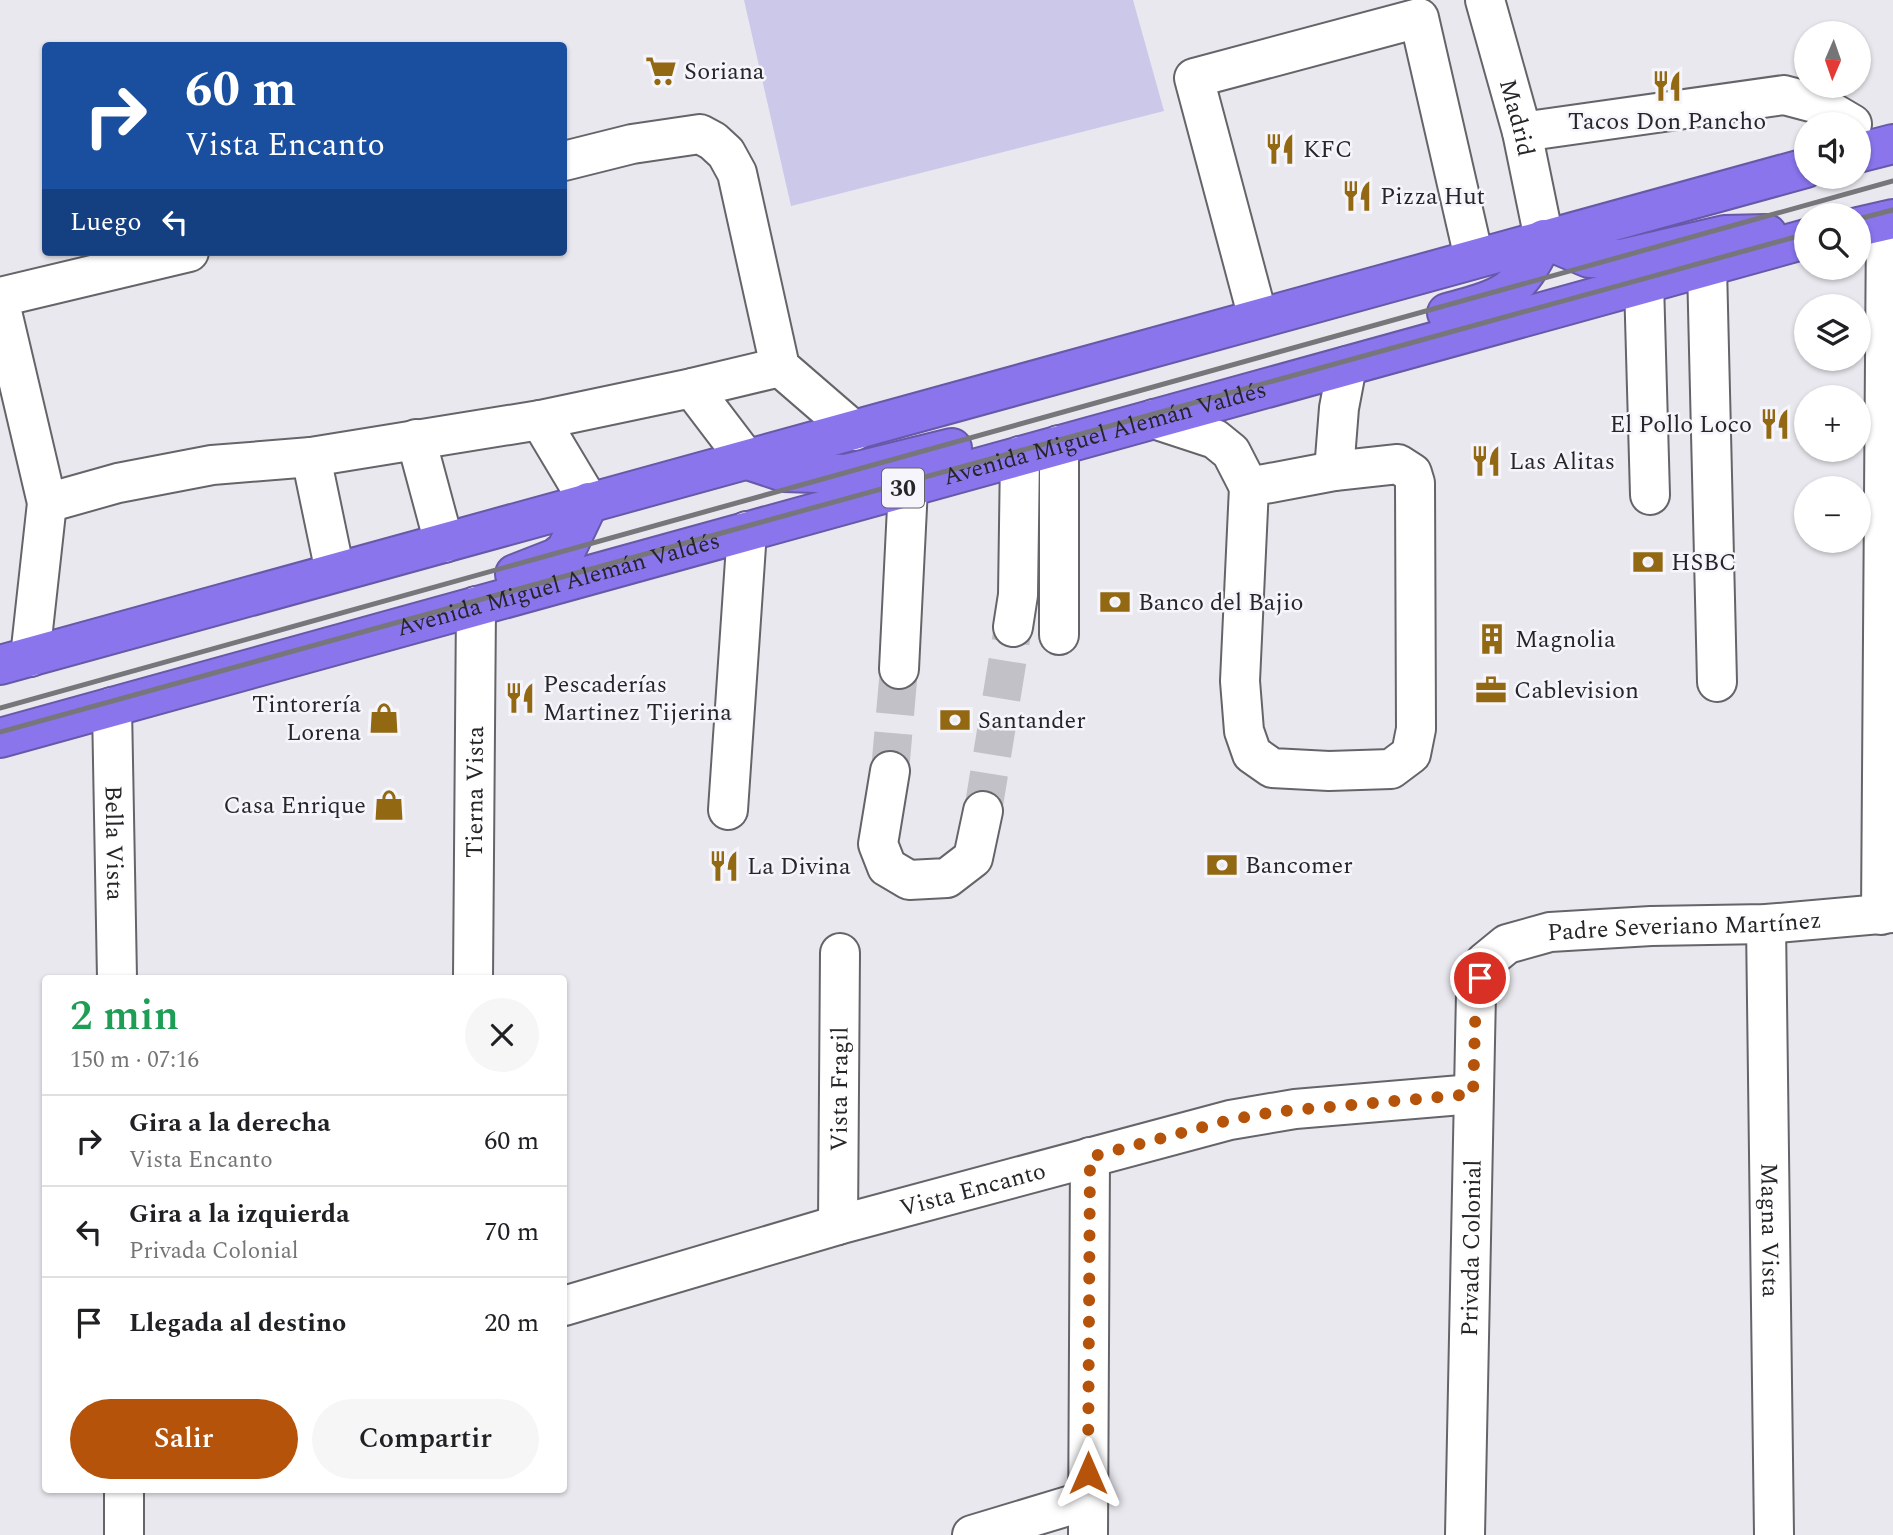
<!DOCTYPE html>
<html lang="es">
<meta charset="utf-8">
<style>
body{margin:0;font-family:Spectral,serif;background:#f6f6f6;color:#202124;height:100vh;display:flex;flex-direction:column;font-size:26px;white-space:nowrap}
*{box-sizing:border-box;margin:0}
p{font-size:23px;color:#757577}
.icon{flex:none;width:38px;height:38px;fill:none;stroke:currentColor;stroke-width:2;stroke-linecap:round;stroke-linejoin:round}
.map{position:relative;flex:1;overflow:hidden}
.side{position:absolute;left:42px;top:975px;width:525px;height:518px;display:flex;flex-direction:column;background:#fff;border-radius:7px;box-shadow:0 2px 5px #0004}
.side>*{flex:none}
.top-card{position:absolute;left:42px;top:42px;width:525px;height:214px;border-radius:7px;box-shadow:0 2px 5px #0004;background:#1a4fa0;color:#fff;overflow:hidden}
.needle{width:46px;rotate:182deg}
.controls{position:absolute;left:1794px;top:21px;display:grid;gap:14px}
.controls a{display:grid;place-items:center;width:77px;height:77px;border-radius:50%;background:#fff;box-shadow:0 2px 5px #0004;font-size:35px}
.pin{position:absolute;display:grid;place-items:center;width:60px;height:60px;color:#fff;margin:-30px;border:4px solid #fff;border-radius:50%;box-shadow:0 2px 7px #0007}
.me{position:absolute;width:77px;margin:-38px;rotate:0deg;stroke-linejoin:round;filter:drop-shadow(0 0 5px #0008)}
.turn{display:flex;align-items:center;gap:24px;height:147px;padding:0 28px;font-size:32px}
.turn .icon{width:91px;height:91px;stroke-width:2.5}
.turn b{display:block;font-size:49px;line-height:60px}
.then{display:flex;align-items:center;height:66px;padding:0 28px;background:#0003;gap:14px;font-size:26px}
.round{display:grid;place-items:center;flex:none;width:74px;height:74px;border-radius:37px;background:#f6f6f6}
.headline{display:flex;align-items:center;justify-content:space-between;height:119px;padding:0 28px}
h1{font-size:42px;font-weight:600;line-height:52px;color:#1e9e55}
.primary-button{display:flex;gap:14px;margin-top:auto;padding:14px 28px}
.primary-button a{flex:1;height:80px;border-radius:42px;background:#b45309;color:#fff;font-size:28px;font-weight:600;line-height:80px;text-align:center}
.primary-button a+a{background:#f6f6f6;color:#202124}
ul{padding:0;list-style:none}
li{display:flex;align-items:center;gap:21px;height:91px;padding:0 28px;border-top:2px solid #e0e0e0}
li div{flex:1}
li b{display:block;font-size:26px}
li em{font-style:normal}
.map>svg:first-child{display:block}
.green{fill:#cbc8ea}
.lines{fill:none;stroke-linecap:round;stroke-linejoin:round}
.minor-tunnel{stroke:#c1c1c7;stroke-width:38;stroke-dasharray:38 19;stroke-linecap:butt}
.minor-casing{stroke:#656469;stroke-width:42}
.highway-casing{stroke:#6759a8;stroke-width:42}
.minor{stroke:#fff;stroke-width:38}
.highway{stroke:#8a75ed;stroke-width:38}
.rail{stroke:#77777b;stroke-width:5}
.route{stroke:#b45309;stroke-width:12;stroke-dasharray:0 21.6}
.labels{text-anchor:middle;stroke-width:5;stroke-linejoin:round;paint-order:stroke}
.shield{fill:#f6f5fb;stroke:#646468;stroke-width:2}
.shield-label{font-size:23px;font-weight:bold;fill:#262629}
.poi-label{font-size:24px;fill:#262629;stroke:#f6f5fb;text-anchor:start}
.street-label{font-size:24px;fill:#262629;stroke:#f6f5fb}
</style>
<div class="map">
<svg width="1893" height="1535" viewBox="0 0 1893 1535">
<rect width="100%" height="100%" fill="#e8e8ee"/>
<path class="green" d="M744 0H1133L1164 111 791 206Z"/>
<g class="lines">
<g class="minor-tunnel">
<path d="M890 771 899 669"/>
<path d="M983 811 1013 627"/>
</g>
<defs>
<g id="minor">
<path id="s1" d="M1485 0 1522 132 1544 239"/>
<path d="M1522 132 1784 95 1818 104 1852 124"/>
<path d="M564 161 632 144 700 134 713 141 726 153 737 173 780 367 854 431"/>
<path d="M1707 267 1717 682"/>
<path d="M1644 283 1650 495"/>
<path d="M0 297 189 252"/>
<path d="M0 303 47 503 30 657"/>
<path d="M1258 318 1194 78 1419 18 1474 258"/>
<path d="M692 388 746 459"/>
<path d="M1154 419 1215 439 1231 452 1249 487"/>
<path d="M540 420 589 502"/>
<path d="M416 439 444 543"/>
<path d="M1059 445V635"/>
<path d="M311 457 335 572"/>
<path d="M1398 464 1412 473 1415 483 1416 729 1411 754 1391 769 1329 771 1272 768 1252 754 1244 731 1240 681 1249 487 1334 471Z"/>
<path d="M1334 471 1339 408 1347 366"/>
<path d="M47 503 118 483 212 465 311 457 540 420 692 388 780 367"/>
<path d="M1013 627 1018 595 1020 456"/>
<path d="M899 669 908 487"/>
<path id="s2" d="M112 707 117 978"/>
<path d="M890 771 878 844 887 867 909 880 947 878 973 858 983 811"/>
<path d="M728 810 747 531"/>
<path d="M1881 915 1886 221"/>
<path id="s3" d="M1766 924 1774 1535"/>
<path id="s4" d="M473 978 476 606"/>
<path id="s5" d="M838 1225 840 953"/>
<path id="s6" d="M564 1306 838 1225 1230 1120 1295 1109 1473 1094"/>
<path d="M124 1535V1489"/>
<path d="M972 1535 1088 1500"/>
<path d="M1088 1535 1090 1157"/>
<path id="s7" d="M1465 1535 1476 993 1485 962 1507 944 1550 932 1651 926 1766 924 1893 913"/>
</g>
<g id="highway">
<path d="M1858 153 1893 144"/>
<path d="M1858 227 1893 219"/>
<path d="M1447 313C1505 297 1517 295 1544 239L1589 258 1621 259 1725 235 1767 234"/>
<path d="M748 460 784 472 846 474 952 448"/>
<path d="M515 574 556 558 566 550 589 502"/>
<path d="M0 665 1806 168"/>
<path id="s8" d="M0 738 1806 239"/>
</g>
</defs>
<use href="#minor" class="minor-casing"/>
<use href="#highway" class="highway-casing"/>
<use href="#minor" class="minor"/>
<use href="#highway" class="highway"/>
<g class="rail">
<path d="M1858 219 1893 210"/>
<path d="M0 708 1893 181"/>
<path d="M0 732 1806 234"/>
</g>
</g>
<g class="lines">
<path class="route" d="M1088 1473 1090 1157 1230 1120 1273 1112 1473 1094 1476 993 1480 978"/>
</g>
<defs>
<symbol id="supermarket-bare" viewBox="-9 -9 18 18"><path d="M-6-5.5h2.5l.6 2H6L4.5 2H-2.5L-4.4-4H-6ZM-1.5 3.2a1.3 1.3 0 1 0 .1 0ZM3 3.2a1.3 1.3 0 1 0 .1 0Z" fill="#936812" stroke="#f6f5fb" stroke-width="2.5" paint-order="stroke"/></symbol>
<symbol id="restaurant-bare" viewBox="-9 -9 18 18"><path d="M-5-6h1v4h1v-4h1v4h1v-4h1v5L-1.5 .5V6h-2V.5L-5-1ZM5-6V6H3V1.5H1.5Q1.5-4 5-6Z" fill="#936812" stroke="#f6f5fb" stroke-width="2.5" paint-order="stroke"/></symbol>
<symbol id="bank-bare" viewBox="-9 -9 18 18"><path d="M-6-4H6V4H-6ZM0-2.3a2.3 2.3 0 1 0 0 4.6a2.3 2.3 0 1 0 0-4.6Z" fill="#936812" stroke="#f6f5fb" stroke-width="2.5" paint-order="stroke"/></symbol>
<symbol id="building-bare" viewBox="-9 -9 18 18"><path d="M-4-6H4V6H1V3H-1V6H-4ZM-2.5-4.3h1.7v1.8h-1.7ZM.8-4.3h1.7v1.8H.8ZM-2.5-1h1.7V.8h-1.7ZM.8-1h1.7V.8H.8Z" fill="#936812" stroke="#f6f5fb" stroke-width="2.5" paint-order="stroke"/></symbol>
<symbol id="office-bare" viewBox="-9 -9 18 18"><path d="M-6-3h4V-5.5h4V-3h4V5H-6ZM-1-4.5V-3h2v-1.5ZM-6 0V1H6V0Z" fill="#936812" stroke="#f6f5fb" stroke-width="2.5" paint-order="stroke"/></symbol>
<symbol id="shop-bare" viewBox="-9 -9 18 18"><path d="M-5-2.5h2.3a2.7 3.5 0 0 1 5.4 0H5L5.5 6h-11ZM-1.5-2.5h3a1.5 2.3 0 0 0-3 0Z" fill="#936812" stroke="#f6f5fb" stroke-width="2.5" paint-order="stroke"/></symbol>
</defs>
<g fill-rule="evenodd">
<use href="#supermarket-bare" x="639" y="49" width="44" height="44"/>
<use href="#restaurant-bare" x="1645" y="64" width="44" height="44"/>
<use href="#restaurant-bare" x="1258" y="127" width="44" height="44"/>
<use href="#restaurant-bare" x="1335" y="174" width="44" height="44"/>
<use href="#restaurant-bare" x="1753" y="402" width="44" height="44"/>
<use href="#restaurant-bare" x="1464" y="439" width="44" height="44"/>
<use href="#bank-bare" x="1626" y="540" width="44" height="44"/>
<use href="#bank-bare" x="1093" y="580" width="44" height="44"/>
<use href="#building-bare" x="1470" y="617" width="44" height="44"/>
<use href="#office-bare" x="1469" y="668" width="44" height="44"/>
<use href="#restaurant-bare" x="498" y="676" width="44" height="44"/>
<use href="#shop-bare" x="362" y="696" width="44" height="44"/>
<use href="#bank-bare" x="933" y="698" width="44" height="44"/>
<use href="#shop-bare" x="367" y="783" width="44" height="44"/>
<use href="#bank-bare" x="1200" y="843" width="44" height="44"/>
<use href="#restaurant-bare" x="702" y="844" width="44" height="44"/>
</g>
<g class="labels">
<rect class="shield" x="882" y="468.5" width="42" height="39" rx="5"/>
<g class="shield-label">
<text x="903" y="496">30</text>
</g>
<g class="poi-label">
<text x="684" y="79">Soriana</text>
<text x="1667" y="129" text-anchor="middle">Tacos Don Pancho</text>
<text x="1303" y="157">KFC</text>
<text x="1380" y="204">Pizza Hut</text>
<text x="1752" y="432" text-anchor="end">El Pollo Loco</text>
<text x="1509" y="469">Las Alitas</text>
<text x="1671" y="570">HSBC</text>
<text x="1138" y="610">Banco del Bajio</text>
<text x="1515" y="647">Magnolia</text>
<text x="543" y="692">Pescaderías<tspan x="543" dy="28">Martinez Tijerina</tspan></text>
<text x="1514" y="698">Cablevision</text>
<text x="361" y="712" text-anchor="end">Tintorería<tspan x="361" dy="28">Lorena</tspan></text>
<text x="978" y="728">Santander</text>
<text x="366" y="813" text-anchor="end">Casa Enrique</text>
<text x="1245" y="873">Bancomer</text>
<text x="747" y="874">La Divina</text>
</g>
<g class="street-label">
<text dy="8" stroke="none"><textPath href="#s1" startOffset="122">Madrid</textPath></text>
<text dy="8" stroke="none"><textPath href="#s8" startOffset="1146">Avenida Miguel Alemán Valdés</textPath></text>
<text dy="8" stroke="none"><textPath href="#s8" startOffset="579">Avenida Miguel Alemán Valdés</textPath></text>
<text dy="8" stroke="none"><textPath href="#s4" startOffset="186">Tierna Vista</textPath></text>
<text dy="8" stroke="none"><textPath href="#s2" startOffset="136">Bella Vista</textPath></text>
<text dy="8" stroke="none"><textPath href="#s7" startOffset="782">Padre Severiano Martínez</textPath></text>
<text dy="8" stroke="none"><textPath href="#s5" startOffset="136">Vista Fragil</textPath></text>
<text dy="8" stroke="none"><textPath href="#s6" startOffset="425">Vista Encanto</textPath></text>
<text dy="8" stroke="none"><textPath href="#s3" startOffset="306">Magna Vista</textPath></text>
<text dy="8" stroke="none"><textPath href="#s7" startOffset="287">Privada Colonial</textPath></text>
</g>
</g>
</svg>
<div class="controls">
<a><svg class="needle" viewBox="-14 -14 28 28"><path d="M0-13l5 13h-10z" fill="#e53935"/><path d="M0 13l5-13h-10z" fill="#757577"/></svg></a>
<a><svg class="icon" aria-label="sound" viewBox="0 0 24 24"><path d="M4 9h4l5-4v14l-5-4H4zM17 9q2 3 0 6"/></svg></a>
<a><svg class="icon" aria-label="search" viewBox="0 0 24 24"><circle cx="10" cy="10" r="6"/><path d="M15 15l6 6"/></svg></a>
<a><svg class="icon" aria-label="layers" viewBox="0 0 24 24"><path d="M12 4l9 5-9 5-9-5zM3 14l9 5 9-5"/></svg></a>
<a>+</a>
<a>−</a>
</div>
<div class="pin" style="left:1480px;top:978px;background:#d93025"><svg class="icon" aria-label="arrive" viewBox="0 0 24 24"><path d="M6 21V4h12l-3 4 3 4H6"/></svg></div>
<svg class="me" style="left:1088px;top:1473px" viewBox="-20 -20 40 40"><path d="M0-17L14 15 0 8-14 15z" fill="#b45309" stroke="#fff" stroke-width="4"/></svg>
<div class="top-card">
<div class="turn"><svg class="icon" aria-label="right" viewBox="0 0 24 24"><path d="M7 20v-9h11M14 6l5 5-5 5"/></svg><div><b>60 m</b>Vista Encanto</div></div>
<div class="then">Luego<svg class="icon" aria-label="left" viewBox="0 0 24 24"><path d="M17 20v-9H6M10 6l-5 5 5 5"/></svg></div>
</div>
<section class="side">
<div class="headline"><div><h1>2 min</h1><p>150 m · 07:16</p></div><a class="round"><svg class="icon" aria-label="close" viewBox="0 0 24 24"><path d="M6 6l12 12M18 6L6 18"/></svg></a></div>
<ul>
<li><svg class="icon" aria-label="right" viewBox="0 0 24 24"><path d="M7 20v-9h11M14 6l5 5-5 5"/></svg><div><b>Gira a la derecha</b><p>Vista Encanto</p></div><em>60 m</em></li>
<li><svg class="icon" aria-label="left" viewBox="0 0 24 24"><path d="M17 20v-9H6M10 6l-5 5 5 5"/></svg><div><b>Gira a la izquierda</b><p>Privada Colonial</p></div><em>70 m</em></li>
<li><svg class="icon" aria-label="arrive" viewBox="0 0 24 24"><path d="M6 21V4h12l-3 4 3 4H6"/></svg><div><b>Llegada al destino</b></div><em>20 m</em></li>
</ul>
<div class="primary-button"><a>Salir</a><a>Compartir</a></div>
</section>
</div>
